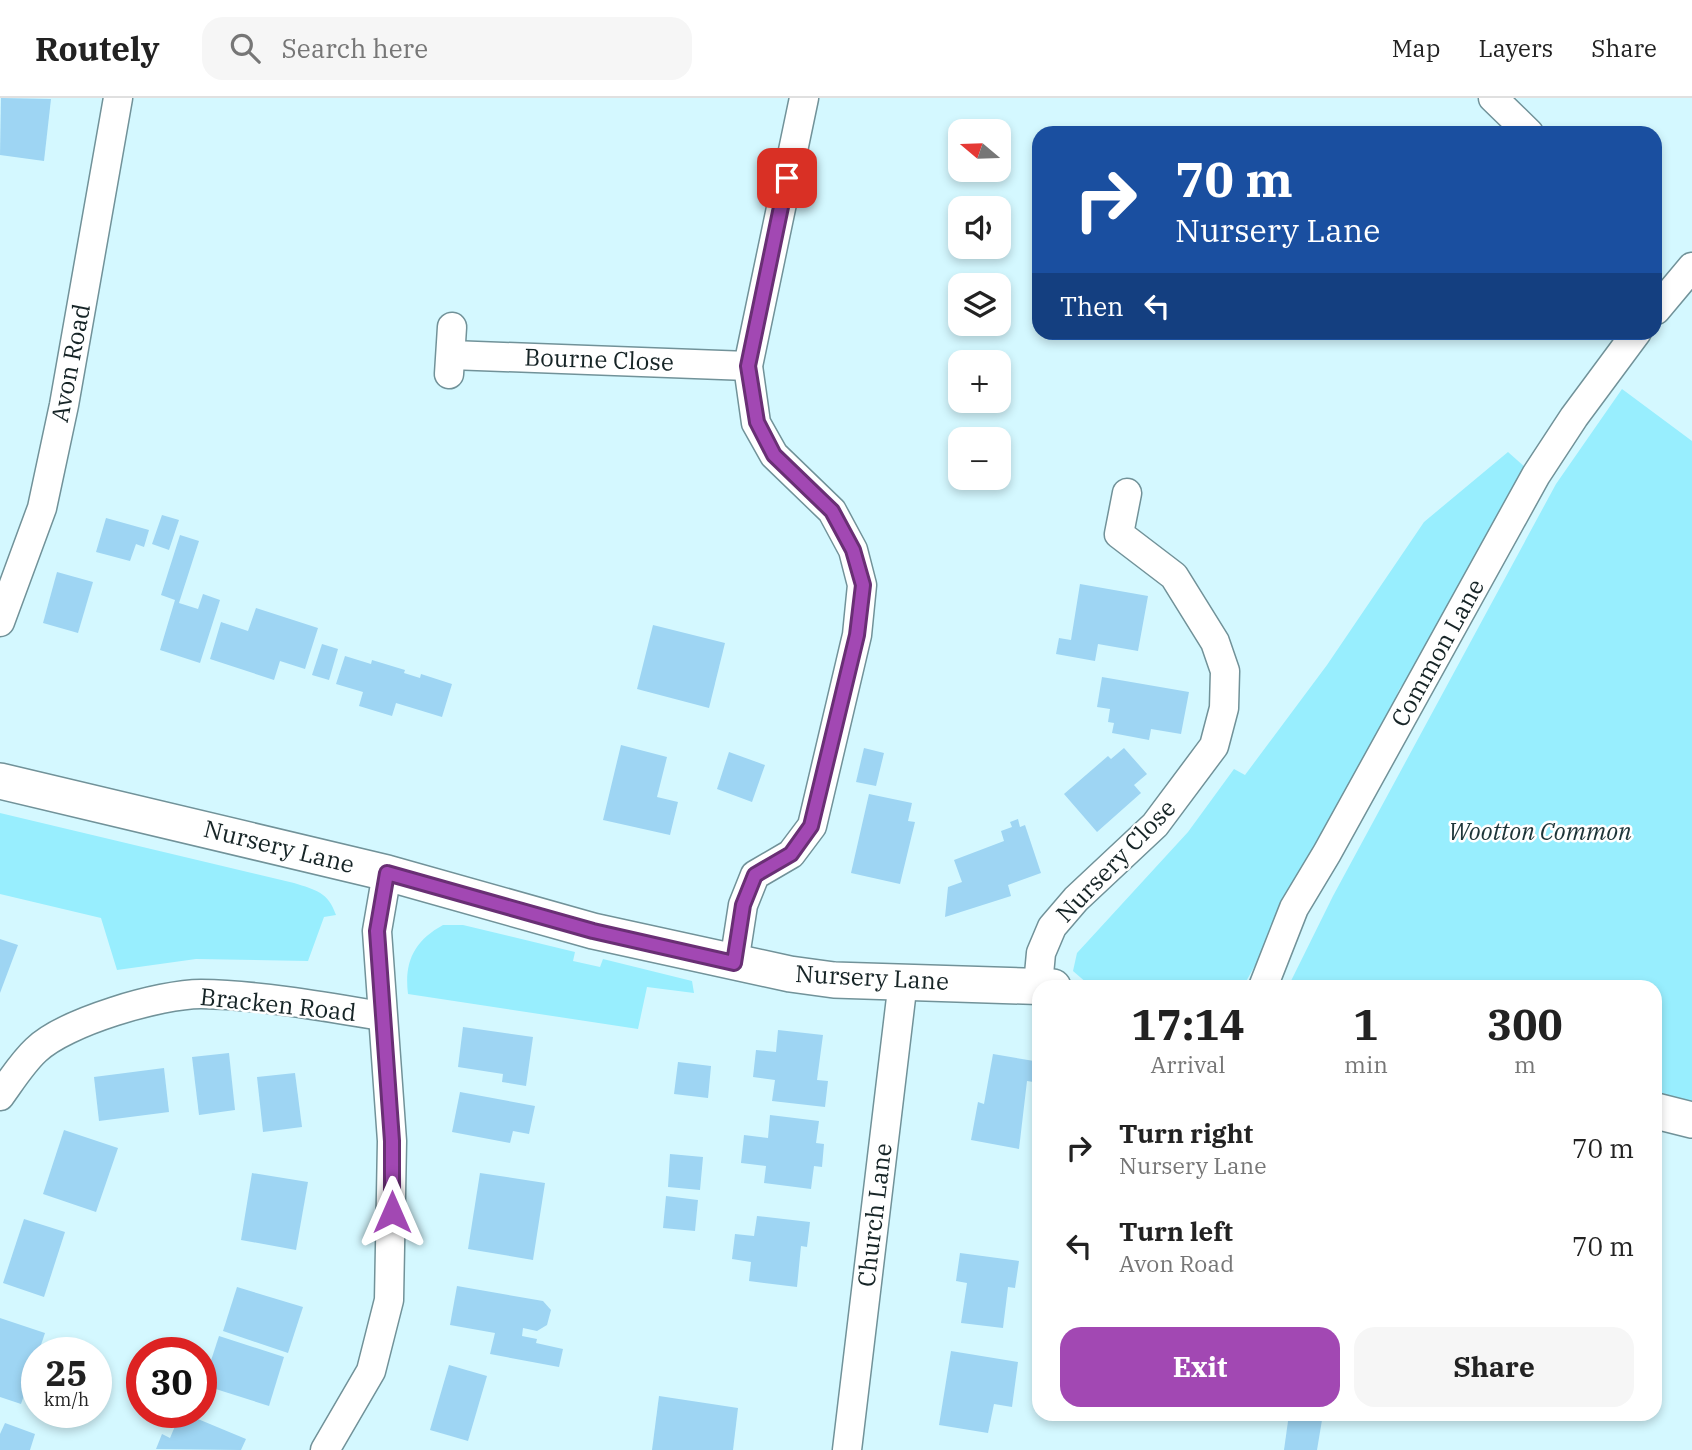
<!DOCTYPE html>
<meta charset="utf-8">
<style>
body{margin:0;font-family:"IBM Plex Serif",serif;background:#f6f6f6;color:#222;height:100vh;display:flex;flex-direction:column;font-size:26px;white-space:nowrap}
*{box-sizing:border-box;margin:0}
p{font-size:23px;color:#767676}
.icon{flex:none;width:38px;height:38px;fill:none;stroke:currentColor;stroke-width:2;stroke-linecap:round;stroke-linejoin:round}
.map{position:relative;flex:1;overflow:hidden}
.panel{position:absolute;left:1032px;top:882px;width:630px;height:441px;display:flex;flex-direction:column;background:#fff;border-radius:21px;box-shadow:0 4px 10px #0003}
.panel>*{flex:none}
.hud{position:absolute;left:1032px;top:28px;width:630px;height:214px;border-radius:21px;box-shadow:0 4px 10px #0003;background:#1a4fa0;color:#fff;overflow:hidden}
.needle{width:46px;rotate:289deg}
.controls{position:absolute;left:948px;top:21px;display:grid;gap:14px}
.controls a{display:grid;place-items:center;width:63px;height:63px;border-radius:14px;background:#fff;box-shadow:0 4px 10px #0003;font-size:35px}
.speed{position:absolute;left:21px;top:1239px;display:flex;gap:14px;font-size:35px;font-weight:700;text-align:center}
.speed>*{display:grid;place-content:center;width:91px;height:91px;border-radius:50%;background:#fff;box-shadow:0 4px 10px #0003;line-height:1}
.speed small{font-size:18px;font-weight:400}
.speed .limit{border:10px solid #d22;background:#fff;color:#111}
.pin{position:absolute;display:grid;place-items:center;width:60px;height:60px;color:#fff;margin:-30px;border-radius:14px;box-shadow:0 4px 10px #0006}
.me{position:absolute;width:77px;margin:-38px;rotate:0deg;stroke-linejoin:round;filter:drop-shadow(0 0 5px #0008)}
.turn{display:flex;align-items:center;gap:24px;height:147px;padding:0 28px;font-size:32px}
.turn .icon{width:91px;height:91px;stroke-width:2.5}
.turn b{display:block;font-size:49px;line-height:60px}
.then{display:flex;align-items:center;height:66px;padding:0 28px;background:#0003;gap:14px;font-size:26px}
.eta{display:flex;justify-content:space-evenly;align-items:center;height:119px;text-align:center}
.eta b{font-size:42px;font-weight:800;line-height:49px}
.action{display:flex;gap:14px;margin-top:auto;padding:14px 28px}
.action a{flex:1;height:80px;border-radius:21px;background:#a248b3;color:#fff;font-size:28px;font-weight:800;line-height:80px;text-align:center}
.action a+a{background:#f6f6f6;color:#222}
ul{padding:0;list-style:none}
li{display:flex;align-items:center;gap:21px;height:98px;padding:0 28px}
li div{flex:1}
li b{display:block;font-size:26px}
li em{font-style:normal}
header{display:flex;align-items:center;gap:42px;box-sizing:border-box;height:98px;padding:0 35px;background:#fff;border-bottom:2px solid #e0e0e0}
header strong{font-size:33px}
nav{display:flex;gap:38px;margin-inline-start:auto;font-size:24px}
.search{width:490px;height:63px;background:#f6f6f6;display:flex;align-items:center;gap:18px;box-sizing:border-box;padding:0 24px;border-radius:21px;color:#767676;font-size:26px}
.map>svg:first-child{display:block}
.green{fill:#98eefe}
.building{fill:#9ed5f3}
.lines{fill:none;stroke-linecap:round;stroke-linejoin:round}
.minor-casing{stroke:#719299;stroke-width:31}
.tertiary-casing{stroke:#719299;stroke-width:38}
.minor{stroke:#fff;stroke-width:28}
.tertiary{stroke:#fff;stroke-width:35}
.route-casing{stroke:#692f74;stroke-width:18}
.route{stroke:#a248b3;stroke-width:12}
.labels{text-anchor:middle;stroke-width:5;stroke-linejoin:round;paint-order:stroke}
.street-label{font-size:24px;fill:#162426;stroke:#fff}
.park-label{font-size:24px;font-style:italic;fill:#1e3539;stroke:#fff}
</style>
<header>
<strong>Routely</strong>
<div class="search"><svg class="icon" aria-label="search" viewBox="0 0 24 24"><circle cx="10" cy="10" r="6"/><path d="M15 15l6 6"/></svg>Search here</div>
<nav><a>Map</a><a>Layers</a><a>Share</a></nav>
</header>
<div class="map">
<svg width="1692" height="1352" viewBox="0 0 1692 1352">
<rect width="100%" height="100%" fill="#d4f8ff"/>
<g class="green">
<path d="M1622 291 1692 343V1021L1656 1011V889H1288L1333 798 1556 386Z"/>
<path d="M1508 354 1526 370 1412 579C1399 588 1394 596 1397 611L1243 889 1088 886 1073 873 1077 855 1188 734 1234 671 1245 677 1327 567 1424 424Z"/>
<path d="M0 715 294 785C316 792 328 794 336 817L324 819 308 863 196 861 117 872 101 820 0 796Z"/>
<path d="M443 827H463L575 854 573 863 600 869 603 861 692 883 694 895 647 889 638 931 408 896C404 864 414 843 443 827Z"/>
</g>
<g class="building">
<path d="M1 0 51 1 44 63 0 57Z"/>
<path d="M162 417 179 422 169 452 152 446Z"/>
<path d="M106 420 149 432 144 449 136 446 130 463 96 454Z"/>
<path d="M180 437 199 443 179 505 198 511 203 496 220 502 200 565 160 552 175 502 161 497Z"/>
<path d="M57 474 93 484 78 535 43 525Z"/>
<path d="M1080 486 1148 498 1138 553 1098 546 1095 563 1056 556 1059 540 1071 542Z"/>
<path d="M256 510 318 530 305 571 280 563 274 582 210 561 221 524 248 533Z"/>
<path d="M653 527 725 545 709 610 637 591Z"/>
<path d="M322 546 338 551 329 582 312 577Z"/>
<path d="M345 558 371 566 372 562 405 572 404 575 420 580 421 576 452 586 442 619 396 605 392 618 359 608 363 594 336 586Z"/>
<path d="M1102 579 1189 594 1181 636 1151 631 1149 642 1112 635 1114 625 1108 624 1110 611 1097 609Z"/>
<path d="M621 647 667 659 657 699 678 704 670 737 603 722Z"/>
<path d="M864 650 884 655 876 688 856 684Z"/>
<path d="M1124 650 1147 676 1134 687 1141 695 1097 734 1064 696 1108 658 1111 661Z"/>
<path d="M729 654 765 667 752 704 717 691Z"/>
<path d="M869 696 912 705 908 723 915 724 900 786 851 775Z"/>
<path d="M1018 721 1020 729 1025 727 1041 775 1008 787 1011 798 945 819 948 789 962 784 954 762 1004 743 1001 733 1012 729 1010 724Z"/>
<path d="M0 841 18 847 0 895Z"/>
<path d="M463 929 533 939 526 988 502 984 503 976 458 969Z"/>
<path d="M778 932 823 937 817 982 828 983 825 1009 772 1003 775 982 753 979 756 952 776 954Z"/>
<path d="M229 955 235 1012 199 1017 192 959Z"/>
<path d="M993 956 1040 964V985L1027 983 1019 1051 971 1042 978 1004 984 1006Z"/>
<path d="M678 964 711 968 708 1000 674 996Z"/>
<path d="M164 970 169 1014 99 1023 94 979Z"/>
<path d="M295 975 302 1029 263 1034 257 979Z"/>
<path d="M460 994 535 1008 529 1036 513 1033 510 1045 452 1034Z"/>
<path d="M770 1017 819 1023 816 1045 824 1046 822 1069 814 1068 811 1091 764 1085 766 1068 741 1065 744 1037 768 1040Z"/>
<path d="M64 1032 118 1050 96 1114 43 1096Z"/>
<path d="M670 1056 703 1059 700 1092 668 1089Z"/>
<path d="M252 1075 308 1084 296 1152 241 1142Z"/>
<path d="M480 1075 545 1085 533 1162 468 1151Z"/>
<path d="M666 1098 698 1102 695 1133 663 1130Z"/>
<path d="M757 1118 810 1124 807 1149 801 1148 797 1189 749 1183 751 1164 732 1161 735 1136 754 1138Z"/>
<path d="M24 1121 65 1134 44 1199 3 1185Z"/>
<path d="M960 1155 1019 1163 1015 1190 1008 1189 1003 1230 961 1225 967 1185 956 1183Z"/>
<path d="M457 1188 543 1203 551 1212 547 1227 537 1233 523 1230 522 1238 537 1241 536 1245 563 1251 559 1269 490 1256 495 1235 450 1227Z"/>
<path d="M237 1189 303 1209 288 1255 223 1233Z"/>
<path d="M0 1220 45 1235 21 1306 0 1299Z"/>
<path d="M219 1238 284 1259 269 1308 203 1287Z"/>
<path d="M951 1253 1018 1264 1012 1309 994 1306 988 1335 939 1327Z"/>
<path d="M449 1267 487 1278 468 1343 430 1332Z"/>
<path d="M659 1298 738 1310 733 1352H652Z"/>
<path d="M181 1314 246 1341 241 1352 156 1351 162 1336 170 1340Z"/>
<path d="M1289 1316H1323L1317 1352H1284Z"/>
<path d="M5 1325 35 1336 30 1352H0V1336Z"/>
</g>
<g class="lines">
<defs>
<g id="minor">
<path d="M1493 0 1529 35"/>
<path d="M1656 212 1692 169"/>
<path d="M451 257 748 268"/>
<path d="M449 276 452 229"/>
<path d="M0 524 42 410 64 307 118 0"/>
<path d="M734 865 743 807 755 777 791 756 812 728 857 537 862 487 853 452 832 413 774 357 756 325 748 268 804 0"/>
<path d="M1038 887 1041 855 1052 829 1076 801 1155 727 1214 648 1224 610 1225 573 1215 544 1174 478 1119 436 1127 395"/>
<path d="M1263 889 1294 810 1327 755 1536 377 1574 319 1637 234"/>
<path d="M0 998C11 983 22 965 36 952 65 924 160 896 201 896 260 897 322 908 381 918"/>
<path d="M325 1352 371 1273 389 1202 392 1043 377 833 387 775"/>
<path d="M847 1352 903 883"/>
</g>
<g id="tertiary">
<path d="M0 683 387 775 593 833 790 876 834 882 1053 889"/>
<path d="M1656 1013 1692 1022"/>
</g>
</defs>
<use href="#minor" class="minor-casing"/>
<use href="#tertiary" class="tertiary-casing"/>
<use href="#minor" class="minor"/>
<use href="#tertiary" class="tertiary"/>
</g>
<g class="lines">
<defs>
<path id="route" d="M392 1114V1043L377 833 387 775 593 833 734 865 743 807 755 777 791 756 811 728 857 537 863 487 853 452 832 413 774 357 757 324 748 268 787 80"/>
</defs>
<use href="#route" class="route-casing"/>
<use href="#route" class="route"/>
</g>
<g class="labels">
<g class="street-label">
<text transform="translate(599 262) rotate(2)" y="8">Bourne Close</text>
<text transform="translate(71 265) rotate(-79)" y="8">Avon Road</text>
<text transform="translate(1438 555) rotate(-61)" y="8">Common Lane</text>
<text transform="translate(279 749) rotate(14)" y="8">Nursery Lane</text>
<text transform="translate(1116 763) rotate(-46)" y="8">Nursery Close</text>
<text transform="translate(872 880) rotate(3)" y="8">Nursery Lane</text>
<text transform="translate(278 907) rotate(6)" y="8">Bracken Road</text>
<text transform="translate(875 1117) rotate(-83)" y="8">Church Lane</text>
</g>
<g class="park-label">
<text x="1540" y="742">Wootton Common</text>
</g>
</g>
</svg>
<div class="controls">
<a><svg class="needle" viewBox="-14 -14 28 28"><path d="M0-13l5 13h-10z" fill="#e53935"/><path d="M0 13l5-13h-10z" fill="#767676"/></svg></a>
<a><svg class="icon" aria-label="sound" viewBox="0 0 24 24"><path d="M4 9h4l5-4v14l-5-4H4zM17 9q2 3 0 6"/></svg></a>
<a><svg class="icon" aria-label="layers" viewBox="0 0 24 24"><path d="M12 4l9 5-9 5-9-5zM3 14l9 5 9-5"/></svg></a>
<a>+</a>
<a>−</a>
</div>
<div class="speed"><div>25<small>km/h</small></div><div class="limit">30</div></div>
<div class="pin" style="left:787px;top:80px;background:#d93025"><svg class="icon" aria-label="arrive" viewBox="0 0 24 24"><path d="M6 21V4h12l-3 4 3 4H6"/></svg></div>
<svg class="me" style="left:392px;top:1114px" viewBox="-20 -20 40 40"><path d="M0-17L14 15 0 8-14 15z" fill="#a248b3" stroke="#fff" stroke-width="4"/></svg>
<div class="hud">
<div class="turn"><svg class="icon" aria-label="right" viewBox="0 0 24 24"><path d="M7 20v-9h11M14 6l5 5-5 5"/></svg><div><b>70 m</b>Nursery Lane</div></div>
<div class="then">Then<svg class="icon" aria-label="left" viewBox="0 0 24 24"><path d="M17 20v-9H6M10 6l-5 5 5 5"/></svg></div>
</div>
<section class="panel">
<div class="eta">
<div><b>17:14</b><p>Arrival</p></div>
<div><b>1</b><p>min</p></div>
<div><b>300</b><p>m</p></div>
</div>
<ul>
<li><svg class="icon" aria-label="right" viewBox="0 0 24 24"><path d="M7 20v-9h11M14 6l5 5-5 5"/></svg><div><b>Turn right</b><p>Nursery Lane</p></div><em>70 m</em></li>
<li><svg class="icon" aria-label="left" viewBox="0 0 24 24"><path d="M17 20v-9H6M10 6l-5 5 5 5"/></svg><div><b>Turn left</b><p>Avon Road</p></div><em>70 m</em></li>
</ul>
<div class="action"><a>Exit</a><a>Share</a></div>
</section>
</div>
